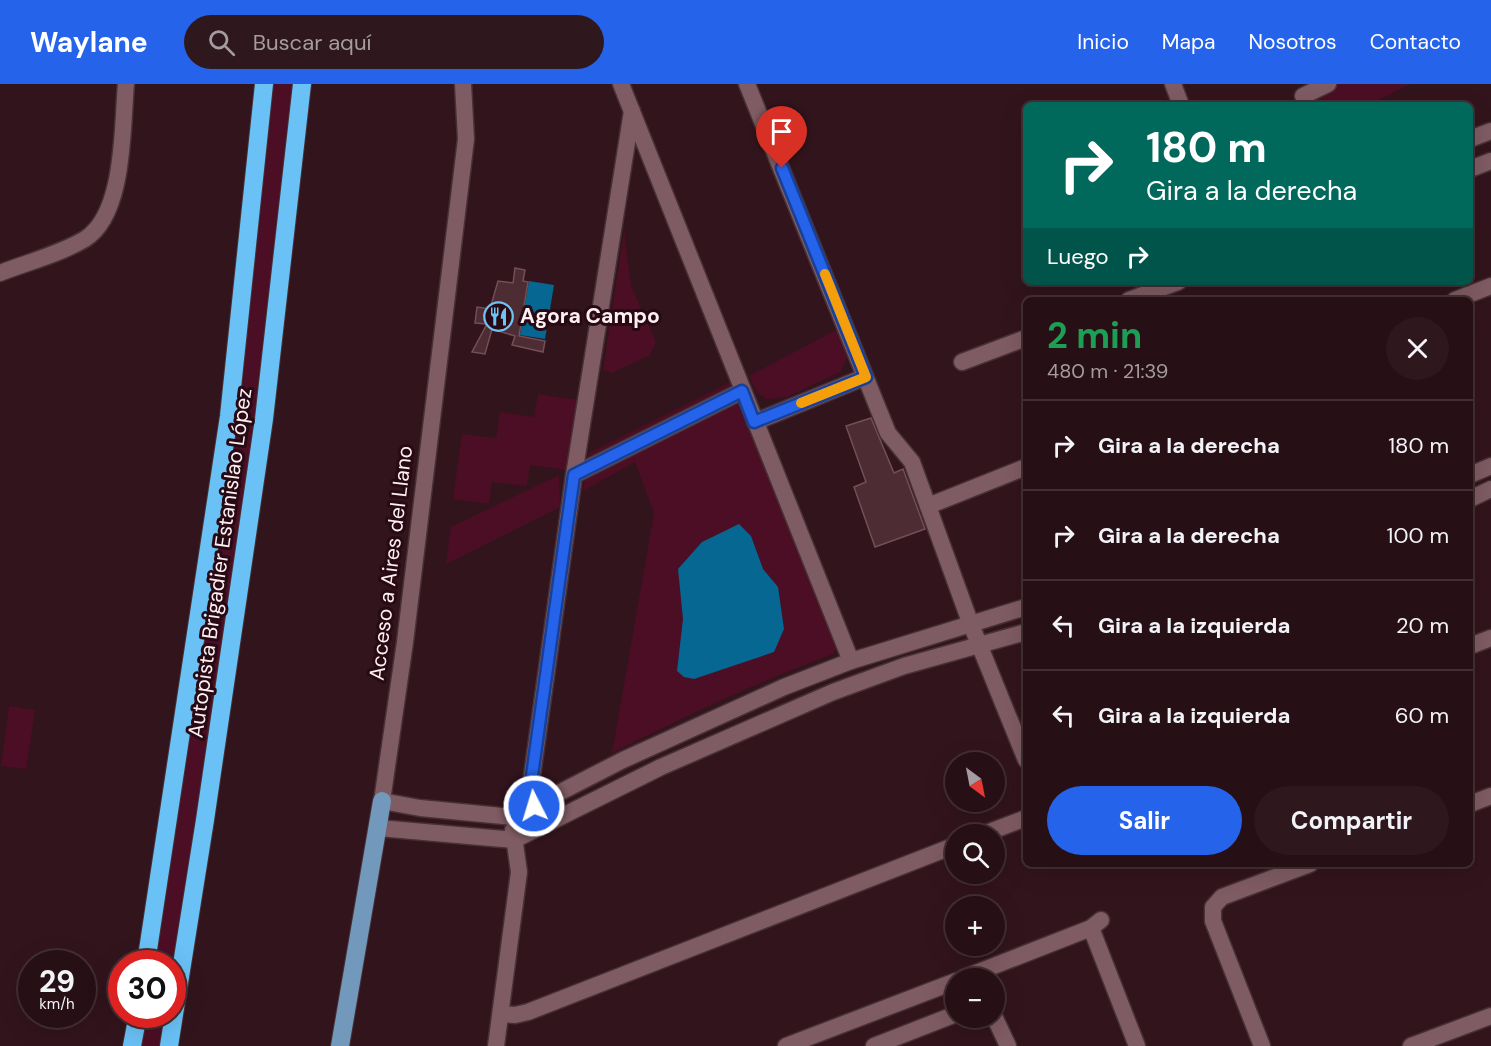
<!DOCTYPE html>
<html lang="es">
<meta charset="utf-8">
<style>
body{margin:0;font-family:"DM Sans",sans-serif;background:#2e181e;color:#f1f3f6;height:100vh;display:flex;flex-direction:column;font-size:22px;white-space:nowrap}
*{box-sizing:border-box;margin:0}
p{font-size:20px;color:#a49ca0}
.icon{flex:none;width:33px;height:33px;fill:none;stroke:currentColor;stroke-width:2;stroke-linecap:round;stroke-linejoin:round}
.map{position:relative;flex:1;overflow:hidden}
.side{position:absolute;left:1023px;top:213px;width:450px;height:570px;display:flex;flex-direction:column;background:#260f15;border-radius:9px;box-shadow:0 6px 24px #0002,0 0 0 2px #422f34}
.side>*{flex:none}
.top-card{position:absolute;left:1023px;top:18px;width:450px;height:183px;border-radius:9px;box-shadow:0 6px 24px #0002,0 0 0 2px #422f34;background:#00695c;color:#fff;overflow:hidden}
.needle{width:39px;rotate:148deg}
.controls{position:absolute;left:945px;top:668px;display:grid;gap:12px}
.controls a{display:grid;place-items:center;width:60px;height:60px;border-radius:50%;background:#260f15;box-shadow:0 6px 24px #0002,0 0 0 2px #422f34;font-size:30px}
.speed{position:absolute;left:18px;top:866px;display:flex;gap:12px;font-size:30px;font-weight:700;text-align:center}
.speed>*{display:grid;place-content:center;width:78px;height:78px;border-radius:50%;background:#260f15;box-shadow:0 6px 24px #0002,0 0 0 2px #422f34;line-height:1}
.speed small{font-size:15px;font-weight:400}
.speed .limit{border:9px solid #d22;background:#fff;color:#111}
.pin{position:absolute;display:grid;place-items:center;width:51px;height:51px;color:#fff;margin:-62px -26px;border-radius:50% 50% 50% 0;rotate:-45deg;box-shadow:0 0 6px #0007}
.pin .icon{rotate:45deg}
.me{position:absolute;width:66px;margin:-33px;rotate:355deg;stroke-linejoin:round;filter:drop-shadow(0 0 4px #0008)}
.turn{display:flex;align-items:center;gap:21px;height:126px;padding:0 24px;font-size:27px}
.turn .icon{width:78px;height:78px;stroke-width:2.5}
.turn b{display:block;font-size:42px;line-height:51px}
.then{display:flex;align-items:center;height:57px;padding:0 24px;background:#0003;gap:12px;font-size:22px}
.round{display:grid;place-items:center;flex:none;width:63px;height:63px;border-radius:32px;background:#2e181e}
.headline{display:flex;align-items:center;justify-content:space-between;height:102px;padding:0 24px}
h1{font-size:36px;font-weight:700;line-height:45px;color:#1e9e55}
.button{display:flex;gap:12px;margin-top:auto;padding:12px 24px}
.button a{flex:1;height:69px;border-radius:36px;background:#2563eb;color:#fff;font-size:24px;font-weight:700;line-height:69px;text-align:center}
.button a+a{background:#2e181e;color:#f1f3f6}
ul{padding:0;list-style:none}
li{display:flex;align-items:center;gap:18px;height:90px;padding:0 24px;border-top:2px solid #422f34}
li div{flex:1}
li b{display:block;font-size:22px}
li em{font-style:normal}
header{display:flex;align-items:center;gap:36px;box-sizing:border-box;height:84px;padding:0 30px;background:#2563eb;color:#fff}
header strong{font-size:28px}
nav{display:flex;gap:33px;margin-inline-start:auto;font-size:21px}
.search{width:420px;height:54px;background:#2e181e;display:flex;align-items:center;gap:15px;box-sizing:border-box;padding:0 21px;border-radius:33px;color:#a49ca0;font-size:22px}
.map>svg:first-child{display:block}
.green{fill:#4c0e24}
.water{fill:#066793}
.building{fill:#4d2c34;stroke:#734f57;stroke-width:1.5}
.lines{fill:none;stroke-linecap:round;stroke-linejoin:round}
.minor-casing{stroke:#463135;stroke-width:19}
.major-casing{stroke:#463135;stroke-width:20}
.highway-casing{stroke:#463135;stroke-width:20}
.minor{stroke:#7f5b63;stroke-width:16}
.major{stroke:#7298bb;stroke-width:18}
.highway{stroke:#6ac1f5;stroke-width:18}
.route-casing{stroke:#184099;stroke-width:15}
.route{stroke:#2563eb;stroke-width:10}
.slow{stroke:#f59e0b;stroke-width:10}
.labels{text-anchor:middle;stroke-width:6;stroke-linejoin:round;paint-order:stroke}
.poi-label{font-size:21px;font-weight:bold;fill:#fdeff2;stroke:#270a13;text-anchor:start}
.street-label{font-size:21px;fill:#fdeff2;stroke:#270a13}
</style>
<header>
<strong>Waylane</strong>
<div class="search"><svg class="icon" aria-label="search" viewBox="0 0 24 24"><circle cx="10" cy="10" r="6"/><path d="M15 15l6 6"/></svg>Buscar aquí</div>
<nav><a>Inicio</a><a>Mapa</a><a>Nosotros</a><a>Contacto</a></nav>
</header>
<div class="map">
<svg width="1491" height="962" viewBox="0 0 1491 962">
<rect width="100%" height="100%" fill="#32141c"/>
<g class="green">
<path d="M264 0H302L169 962H132L138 930H172V879H146L168 730Z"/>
<path d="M1339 0H1410L1369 21H1318L1316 16 1321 9Z"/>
<path d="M624 147 631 202 656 258 650 271 612 289 603 286Z"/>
<path d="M838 245 847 274 840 288 787 313 766 315 756 307 749 292Z"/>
<path d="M733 297 838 561 833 570C757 598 685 632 612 669L654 429 635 378 583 407 589 369Z"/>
<path d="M538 310 578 316 567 386 530 381 527 402 492 398 489 420 453 415 462 350 496 354 500 328 534 333Z"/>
<path d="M559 391 560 423 446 480 451 443Z"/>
<path d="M9 622 35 626 26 685 1 682Z"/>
</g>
<g class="water">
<path d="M529 197 554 201 545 255 520 251Z"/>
<path d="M739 440 751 452 763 485 778 503 784 545 774 568 694 595 684 593 677 587 683 535 678 485 702 458Z"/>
</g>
<g class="building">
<path d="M515 184 525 186 523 197 528 198 519 252 545 257 543 268 512 261 515 252 492 245 485 270 472 268 487 240 475 239 477 223 490 225 498 197 513 199Z"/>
<path d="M871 334 894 389 903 385 925 445 875 463 854 403 866 398 846 342Z"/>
</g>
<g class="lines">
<defs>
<g id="minor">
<path d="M463 0 466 55 405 558 382 717 420 724 512 733 623 676 784 603 851 577 1026 523"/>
<path d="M621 0 851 577"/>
<path d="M747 0 888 349 912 378 970 538 1026 676"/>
<path d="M1173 0 1181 21"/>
<path d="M1303 12 1328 0"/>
<path d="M1470 55 1491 47"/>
<path d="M1470 85 1491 77"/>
<path d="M0 189C28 178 60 170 85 155 125 130 122 43 126 0"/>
<path d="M1129 216 1178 198"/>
<path d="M1455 216 1491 202"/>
<path d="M962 278 1026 254"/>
<path d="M755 338 865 293"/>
<path d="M574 391 742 307"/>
<path d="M1470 391 1491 382"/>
<path d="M1470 415 1491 405"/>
<path d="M928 422 1026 383"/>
<path d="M1470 562 1491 554"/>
<path d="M1470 720 1491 712"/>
<path d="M534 722 530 706 574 391 632 27"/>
<path d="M379 744 514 756 661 683 833 608 904 582 1026 548"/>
<path d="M984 750 1026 734"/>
<path d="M1091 844 1137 962"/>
<path d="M963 894 1091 844 1101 836"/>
<path d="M501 930 515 931 528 928 956 761"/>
<path d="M994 932 1008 962"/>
<path d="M496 962 519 788 513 746"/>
<path d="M786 962 956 897"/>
<path d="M874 962 956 930"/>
<path d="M1262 962 1213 837V823L1222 813 1310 780"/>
<path d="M1411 962 1491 932"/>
</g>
<path id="major" d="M340 962 382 717"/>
<g id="highway">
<path d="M146 879 229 332 264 0"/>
<path d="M132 962 138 930"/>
<path d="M169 962 205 736 264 335 302 0"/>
</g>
</defs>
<use href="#minor" class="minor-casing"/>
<use href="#major" class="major-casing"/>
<use href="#highway" class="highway-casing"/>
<use href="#minor" class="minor"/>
<use href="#major" class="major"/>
<use href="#highway" class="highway"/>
</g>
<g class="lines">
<defs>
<path id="route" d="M534 722 530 706 574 391 742 307 754 338 866 293 782 84"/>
</defs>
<use href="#route" class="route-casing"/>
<use href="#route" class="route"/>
<path class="slow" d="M801 319 866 293 825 190"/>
</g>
<defs>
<symbol id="restaurant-ring" viewBox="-11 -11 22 22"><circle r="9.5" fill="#270a13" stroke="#6fc2f4" stroke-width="1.5"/><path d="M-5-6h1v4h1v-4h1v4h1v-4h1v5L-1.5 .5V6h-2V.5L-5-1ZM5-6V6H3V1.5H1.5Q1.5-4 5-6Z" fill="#6fc2f4"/></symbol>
</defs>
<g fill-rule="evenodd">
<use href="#restaurant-ring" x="482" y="216" width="33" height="33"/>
</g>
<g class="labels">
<g class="poi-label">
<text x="520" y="239">Agora Campo</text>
</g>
<g class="street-label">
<text transform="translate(220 479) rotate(-82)" y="7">Autopista Brigadier Estanislao López</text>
<text transform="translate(391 479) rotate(-83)" y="7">Acceso a Aires del Llano</text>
</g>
</g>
</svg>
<div class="controls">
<a><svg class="needle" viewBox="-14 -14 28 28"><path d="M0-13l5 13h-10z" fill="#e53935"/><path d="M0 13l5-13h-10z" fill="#a49ca0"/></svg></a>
<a><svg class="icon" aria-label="search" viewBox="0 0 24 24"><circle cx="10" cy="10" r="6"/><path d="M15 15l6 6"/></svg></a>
<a>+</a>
<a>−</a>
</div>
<div class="speed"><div>29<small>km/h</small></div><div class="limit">30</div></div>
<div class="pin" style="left:782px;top:84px;background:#d93025"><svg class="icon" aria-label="arrive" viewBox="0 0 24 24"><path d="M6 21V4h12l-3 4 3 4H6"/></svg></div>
<svg class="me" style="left:534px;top:722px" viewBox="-20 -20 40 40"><circle r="17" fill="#2563eb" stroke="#fff" stroke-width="3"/><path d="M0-11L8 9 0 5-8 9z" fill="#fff"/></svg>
<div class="top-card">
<div class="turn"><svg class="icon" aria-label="right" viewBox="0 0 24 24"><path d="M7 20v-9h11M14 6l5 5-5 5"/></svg><div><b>180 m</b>Gira a la derecha</div></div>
<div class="then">Luego<svg class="icon" aria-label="right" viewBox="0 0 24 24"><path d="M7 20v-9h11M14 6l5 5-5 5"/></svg></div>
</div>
<section class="side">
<div class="headline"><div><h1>2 min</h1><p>480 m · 21:39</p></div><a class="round"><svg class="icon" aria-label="close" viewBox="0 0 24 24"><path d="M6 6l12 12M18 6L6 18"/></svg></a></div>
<ul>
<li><svg class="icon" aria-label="right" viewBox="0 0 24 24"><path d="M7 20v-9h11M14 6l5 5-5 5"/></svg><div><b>Gira a la derecha</b></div><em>180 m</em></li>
<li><svg class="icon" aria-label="right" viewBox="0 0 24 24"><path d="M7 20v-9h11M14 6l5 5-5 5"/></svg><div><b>Gira a la derecha</b></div><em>100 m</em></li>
<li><svg class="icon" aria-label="left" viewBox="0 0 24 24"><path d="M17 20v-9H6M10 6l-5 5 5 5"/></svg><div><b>Gira a la izquierda</b></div><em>20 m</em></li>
<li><svg class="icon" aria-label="left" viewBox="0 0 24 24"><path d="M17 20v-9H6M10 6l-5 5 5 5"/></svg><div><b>Gira a la izquierda</b></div><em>60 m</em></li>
</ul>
<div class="button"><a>Salir</a><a>Compartir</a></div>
</section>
</div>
